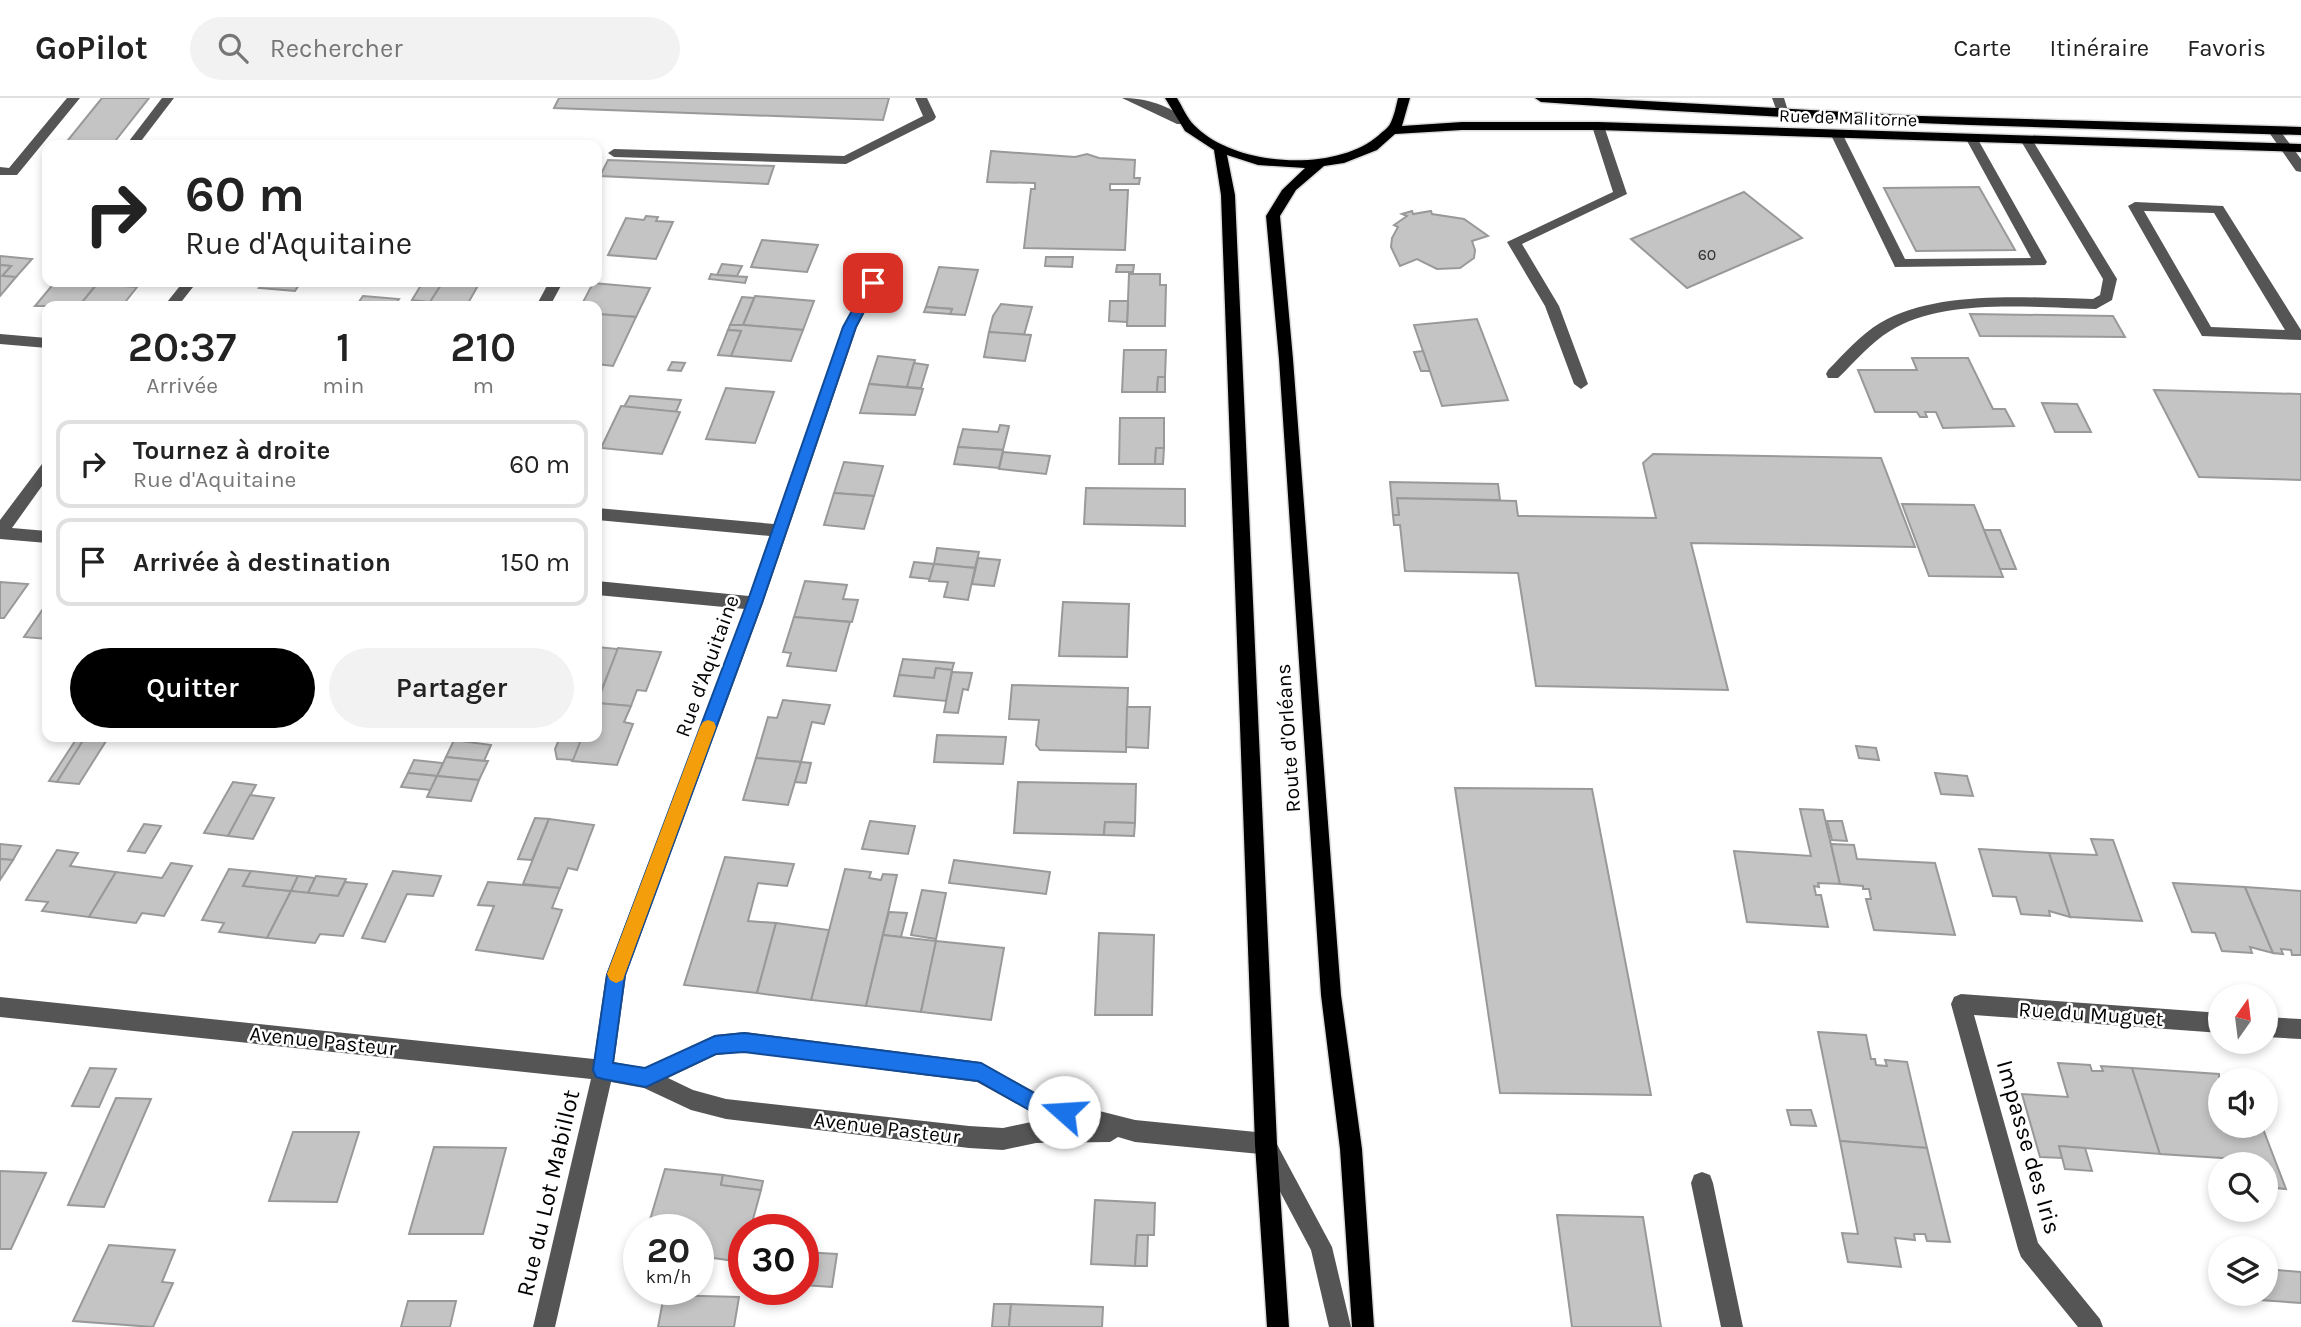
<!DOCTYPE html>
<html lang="fr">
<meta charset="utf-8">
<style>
body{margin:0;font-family:Karla,sans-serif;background:#f2f2f2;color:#222;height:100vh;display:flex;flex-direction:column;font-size:26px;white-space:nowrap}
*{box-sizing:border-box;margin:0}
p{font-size:23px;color:#767676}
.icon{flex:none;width:38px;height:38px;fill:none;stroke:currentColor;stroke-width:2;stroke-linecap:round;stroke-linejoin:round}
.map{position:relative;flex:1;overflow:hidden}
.sheet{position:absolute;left:42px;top:203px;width:560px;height:441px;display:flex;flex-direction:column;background:#fff;border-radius:14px;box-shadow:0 4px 10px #0003}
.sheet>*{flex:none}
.banner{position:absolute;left:42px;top:42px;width:560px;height:147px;border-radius:14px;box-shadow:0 4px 10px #0003;background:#fff;color:#222;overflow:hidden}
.needle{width:46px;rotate:14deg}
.controls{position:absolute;left:2208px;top:886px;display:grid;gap:14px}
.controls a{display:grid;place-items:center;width:70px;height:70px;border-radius:50%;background:#fff;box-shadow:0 4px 10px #0003;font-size:35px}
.speed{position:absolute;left:623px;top:1116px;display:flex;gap:14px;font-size:35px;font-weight:700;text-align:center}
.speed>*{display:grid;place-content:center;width:91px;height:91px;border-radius:50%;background:#fff;box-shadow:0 4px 10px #0003;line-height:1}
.speed small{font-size:18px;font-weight:400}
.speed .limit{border:10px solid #d22;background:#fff;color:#111}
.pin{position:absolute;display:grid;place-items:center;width:60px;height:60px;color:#fff;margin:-30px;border-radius:14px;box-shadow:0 4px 10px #0006}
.me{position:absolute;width:77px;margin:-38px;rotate:289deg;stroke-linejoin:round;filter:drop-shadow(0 0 5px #0008)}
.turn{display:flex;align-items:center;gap:24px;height:147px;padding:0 28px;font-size:32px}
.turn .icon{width:91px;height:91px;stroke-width:2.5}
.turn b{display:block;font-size:49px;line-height:60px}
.eta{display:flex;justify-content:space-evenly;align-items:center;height:119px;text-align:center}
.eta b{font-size:42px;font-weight:600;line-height:49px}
.action{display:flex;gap:14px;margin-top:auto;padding:14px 28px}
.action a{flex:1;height:80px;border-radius:42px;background:#000;color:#fff;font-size:28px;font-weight:600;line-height:80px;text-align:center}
.action a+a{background:#f2f2f2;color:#222}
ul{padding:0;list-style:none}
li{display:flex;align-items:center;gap:21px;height:88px;margin:0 14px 10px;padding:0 14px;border:4px solid #e0e0e0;border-radius:14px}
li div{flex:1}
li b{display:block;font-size:26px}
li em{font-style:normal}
header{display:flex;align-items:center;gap:42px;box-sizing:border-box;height:98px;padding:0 35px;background:#fff;border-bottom:2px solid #e0e0e0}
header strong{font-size:33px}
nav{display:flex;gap:38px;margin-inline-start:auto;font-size:24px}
.search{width:490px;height:63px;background:#f2f2f2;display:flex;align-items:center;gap:18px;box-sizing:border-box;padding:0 24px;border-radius:38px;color:#767676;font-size:26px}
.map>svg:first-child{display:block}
.building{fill:#c4c4c4;stroke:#999;stroke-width:2}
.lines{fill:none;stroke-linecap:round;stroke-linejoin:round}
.major-casing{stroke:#dbdbdb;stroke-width:3}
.minor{fill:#555;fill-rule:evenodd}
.major{fill:#000;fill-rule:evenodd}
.route{fill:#1a73e8;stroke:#114b97;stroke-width:2}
.slow{fill:#f59e0b}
.labels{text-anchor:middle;stroke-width:5;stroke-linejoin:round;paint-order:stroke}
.far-number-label{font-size:16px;fill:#313131}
.far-street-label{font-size:18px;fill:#000;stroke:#fff}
.street-label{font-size:21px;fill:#000;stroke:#fff}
.near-street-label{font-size:24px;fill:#000;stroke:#fff}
</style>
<header>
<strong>GoPilot</strong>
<div class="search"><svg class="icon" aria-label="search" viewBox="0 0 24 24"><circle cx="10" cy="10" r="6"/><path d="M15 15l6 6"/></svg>Rechercher</div>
<nav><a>Carte</a><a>Itinéraire</a><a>Favoris</a></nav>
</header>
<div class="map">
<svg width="2301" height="1229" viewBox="0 0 2301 1229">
<rect width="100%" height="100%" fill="#fff"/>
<g class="building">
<path d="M102 0H149L112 47H64Z"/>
<path d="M559 0H889L883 22 554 10Z"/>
<path d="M991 53 1075 59 1087 56 1099 60 1135 62 1134 80H1140L1139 86H1110V92H1128L1125 152 1024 150 1031 91H1035V85L987 84Z"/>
<path d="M608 62 774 68 768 86 600 78Z"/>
<path d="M1979 89 2015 152 1916 153 1884 90Z"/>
<path d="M1744 94 1802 140 1687 190 1631 141Z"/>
<path d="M1412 113 1413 116 1431 113 1432 116 1464 121 1488 138 1472 143 1475 152 1474 160 1460 170 1437 171 1417 161 1400 168 1391 149 1392 140 1398 129 1394 127 1407 118 1402 116Z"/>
<path d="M646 118 658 119 656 123 673 124 656 161 608 157 626 120 644 122Z"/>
<path d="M762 142 818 147 807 174 751 169Z"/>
<path d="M0 158 32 161 16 179 2 178 11 168 0 167Z"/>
<path d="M1046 159H1073L1072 169 1045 168Z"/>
<path d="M722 166 742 168 737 178 717 177Z"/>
<path d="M0 167 11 168 2 178 16 179 0 198Z"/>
<path d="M1117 167H1134L1133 174H1116Z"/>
<path d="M939 169 978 172 965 217 950 216 952 211 926 209Z"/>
<path d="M711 176 717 177 747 179 745 185 709 181Z"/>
<path d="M1129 176H1160V187H1166L1165 228H1127Z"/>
<path d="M55 184H98L79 208H35Z"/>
<path d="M264 184H301L295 193 259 190Z"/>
<path d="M423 184H443L430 204 412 202Z"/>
<path d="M443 184H480L467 207 430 204Z"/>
<path d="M593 185 650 190 636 219 597 216V208H581Z"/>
<path d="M97 186 137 189 122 208H79Z"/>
<path d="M363 198 399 201 394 208H356Z"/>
<path d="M755 198 814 203 803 232 743 227Z"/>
<path d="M742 199 754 200 743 227H730Z"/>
<path d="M1110 203H1128L1127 224 1109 223Z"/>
<path d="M1001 206 1032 209 1024 237 989 234 993 218Z"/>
<path d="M926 209 952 211 950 216 924 214Z"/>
<path d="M597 216 636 219 613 268 597 266Z"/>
<path d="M1970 216 2113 218 2125 239 1980 238Z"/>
<path d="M1477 221 1508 302 1442 308 1414 227Z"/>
<path d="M730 227H743L803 232 791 263 731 258 741 233 728 232Z"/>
<path d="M728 232 741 233 731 258 718 257Z"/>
<path d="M989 234 1031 237 1025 263 984 259Z"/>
<path d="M1124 252H1166L1165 279H1158L1157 294H1122Z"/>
<path d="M1423 253 1430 273H1421L1414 254Z"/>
<path d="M878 258 915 262 907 289 869 286Z"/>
<path d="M1912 260H1968L1993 311H2005L2014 328 1943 330 1936 314H1925L1927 319H1920L1917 314H1875L1858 272H1917Z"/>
<path d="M672 264 685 265 681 273 668 272Z"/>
<path d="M914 265 928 267 921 290 907 289Z"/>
<path d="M1158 279H1165V294H1157Z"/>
<path d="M869 286 923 291 915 317 860 315Z"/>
<path d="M726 290 774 294 755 345 706 341Z"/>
<path d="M2154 292 2301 296V382L2199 379Z"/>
<path d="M630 298 681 302 676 314 624 309Z"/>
<path d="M2042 305 2077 306 2091 334H2055Z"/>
<path d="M621 308 680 314 662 356 601 350Z"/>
<path d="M1120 320H1164V350H1156L1155 366H1119Z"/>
<path d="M1000 327 1009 328 1003 352 958 349 963 331 998 334Z"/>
<path d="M958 349 1003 352 999 370 954 366Z"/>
<path d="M1156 350H1164L1163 366H1155Z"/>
<path d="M1003 354 1050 358 1046 376 999 371Z"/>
<path d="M1653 356 1881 360 1915 449 1691 445 1728 592 1536 588 1518 475 1405 473 1400 427H1394L1393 417H1399L1397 400 1516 403 1518 418 1656 420 1643 365Z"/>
<path d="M844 364 883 368 874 398 834 395Z"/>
<path d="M1390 384 1498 386 1500 402 1397 400 1399 417H1393Z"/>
<path d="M1086 390 1185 391V428L1084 426Z"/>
<path d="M834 395 874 398 864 431 824 427Z"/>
<path d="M1902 406 1974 407 2003 479 1929 478Z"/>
<path d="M1984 432H2000L2016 471H2000Z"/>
<path d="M937 450 979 454 975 470 934 466Z"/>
<path d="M978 460 1000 462 994 488 972 486Z"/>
<path d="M914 464 934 466 930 481 910 479Z"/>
<path d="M934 466 975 470 968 502 944 499 948 484 929 483Z"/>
<path d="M805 483 847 487 843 501 858 502 852 524 794 519Z"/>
<path d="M0 484 28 486 4 520H0Z"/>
<path d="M1063 504 1129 506 1127 559 1059 558Z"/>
<path d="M47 505V541L24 539Z"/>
<path d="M794 519 850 524 836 573 787 568 791 555 783 554Z"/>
<path d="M597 549 618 551 597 603Z"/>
<path d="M618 550 661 554 646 593 637 592 631 608 597 605Z"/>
<path d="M903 561 954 565 952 572 936 570 934 580 899 577Z"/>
<path d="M936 570 952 572 946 603 894 598 899 577 934 580Z"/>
<path d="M952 574 972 575 968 592 963 591 958 615 944 614Z"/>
<path d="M1012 587 1128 590 1126 654 1040 652 1036 647 1039 622 1009 621Z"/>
<path d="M783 602 830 607 824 626 812 624 801 664 756 660 768 619 777 620Z"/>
<path d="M597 605 631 608 624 624 633 626 617 667 572 663 582 639H597Z"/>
<path d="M1127 609H1150L1148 650 1126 649Z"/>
<path d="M937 637 1006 639 1003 666 934 664Z"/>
<path d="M560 639H582L573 662 557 661 555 651Z"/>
<path d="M77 640 84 641 57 684 49 683Z"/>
<path d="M84 641 106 643 79 686 57 684Z"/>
<path d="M454 642 491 647 484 663 446 659Z"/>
<path d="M1856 648 1876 650 1879 662 1859 660Z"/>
<path d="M446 659 484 663H488L479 682 437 678Z"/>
<path d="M756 660 801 664 788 707 743 702Z"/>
<path d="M414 662 443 665 437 678 408 675Z"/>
<path d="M801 664 811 665 806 685 795 684Z"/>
<path d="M408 675 437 678 431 692 401 689Z"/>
<path d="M1935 675 1967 678 1973 698 1941 696Z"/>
<path d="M437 678 479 682 471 703 427 699Z"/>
<path d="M233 684 256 687 228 738 204 735Z"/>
<path d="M1018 684 1136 686 1135 725 1105 724 1104 737 1014 735Z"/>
<path d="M1455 690 1592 691 1651 997 1500 995Z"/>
<path d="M250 697 274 700 253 741 228 738Z"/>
<path d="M1800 711 1823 712 1840 786 1818 785 1819 789 1814 788 1816 797H1821L1828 829 1747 824 1734 753 1811 758Z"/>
<path d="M535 720 549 721 532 762 518 761Z"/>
<path d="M549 721 594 727 577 772 568 770 560 790 523 786Z"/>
<path d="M870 723 915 728 908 756 862 751Z"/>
<path d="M1827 723H1842L1847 743 1832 742Z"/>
<path d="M1105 724 1135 725 1134 738 1104 737Z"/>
<path d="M144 726 161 728 145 755 128 753Z"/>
<path d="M2091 741 2113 742 2142 823 2070 819 2049 755 2097 757Z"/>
<path d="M0 746 21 748 13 762 0 761Z"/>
<path d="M1831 746 1854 747 1857 761 1935 765 1955 837 1874 832 1866 801H1871L1869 791H1863V788L1840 786Z"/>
<path d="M1979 751 2049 755 2070 819 2049 813 2050 818 2021 816 2016 799 1993 798Z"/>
<path d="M57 752 78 755 70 768 116 774 89 819 42 813 48 804 26 802Z"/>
<path d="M725 759 794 766 787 788 758 785 748 823 776 825 757 895 684 887Z"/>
<path d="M0 761 13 762 0 782Z"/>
<path d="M954 762 1050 774 1046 796 949 785Z"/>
<path d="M171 765 192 768 164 818 142 815 136 825 89 819 116 774 162 780Z"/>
<path d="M229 771 251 773 243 788 291 793 267 840 219 834 224 825 202 822Z"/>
<path d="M845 771 871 774 869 780 881 782 883 776 897 777 866 908 811 902Z"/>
<path d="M251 773 298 778 291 793 243 788Z"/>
<path d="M393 773 441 778 433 798 407 796 385 844 362 840Z"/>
<path d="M298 778 315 780 308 795 291 793Z"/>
<path d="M316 778 346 781 338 798 308 795Z"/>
<path d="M345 784 367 786 343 838 320 836 315 845 267 840 291 793 338 798Z"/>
<path d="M488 784 560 790 552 810 562 812 543 861 476 852 494 808 478 807Z"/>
<path d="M2173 785 2245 789 2273 855 2250 849 2252 855 2222 853 2215 835 2192 834Z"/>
<path d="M2245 789 2301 793V857H2292L2291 852 2281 851 2283 856 2273 855Z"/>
<path d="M922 792 946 795 936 841 911 837Z"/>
<path d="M889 814 907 815 901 839 883 837Z"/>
<path d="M776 825 829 832 811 902 757 895Z"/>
<path d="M1099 835 1154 837 1152 917H1095Z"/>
<path d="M883 837 936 843 921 914 866 908Z"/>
<path d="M936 843 1004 850 991 922 921 914Z"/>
<path d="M1818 934 1866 937 1871 961H1875L1876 967 1887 968 1885 962 1907 964 1927 1050 1840 1043Z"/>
<path d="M2058 965 2090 967 2092 973H2103L2101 968 2132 970 2160 1056 2059 1048 2062 1060 2040 1059 2022 996 2068 999Z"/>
<path d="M90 970 116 971 99 1009 72 1008Z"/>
<path d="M2132 970 2219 976 2221 1027 2263 1031 2286 1091 2266 1089V1066H2238L2237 1061 2160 1056Z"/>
<path d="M116 1000 151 1001 104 1109 68 1107Z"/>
<path d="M1787 1012H1811L1816 1028 1791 1027Z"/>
<path d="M293 1034H359L337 1104 269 1103Z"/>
<path d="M1840 1043 1927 1050 1950 1144 1927 1143 1925 1136H1914L1915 1142 1895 1140 1901 1169 1848 1164 1842 1135 1858 1136Z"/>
<path d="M2059 1048 2085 1050 2092 1073 2065 1071Z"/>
<path d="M434 1049 506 1050 483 1136H409Z"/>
<path d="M665 1071 723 1077 721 1087 761 1092 750 1132H744L742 1164 698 1158V1132H647Z"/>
<path d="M0 1073 46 1075 11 1151H0Z"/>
<path d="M723 1077 763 1083 761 1092 721 1087Z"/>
<path d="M1095 1102 1155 1105 1154 1137H1137L1135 1168 1091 1166Z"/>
<path d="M1557 1117 1643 1119 1661 1229H1572Z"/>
<path d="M1137 1137H1148L1147 1168H1135Z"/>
<path d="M109 1147 175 1152 162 1184 173 1185 153 1229 73 1223Z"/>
<path d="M803 1154 837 1156 832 1189 803 1187Z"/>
<path d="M2266 1171 2301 1174V1205L2260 1202 2258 1195H2266Z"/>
<path d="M664 1197 739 1199 734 1229H658Z"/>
<path d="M408 1203H456L450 1229H401Z"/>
<path d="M994 1206H1011L1009 1229H992Z"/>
<path d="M1011 1206 1103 1209 1102 1229H1009Z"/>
</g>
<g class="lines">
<defs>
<g id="major">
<path d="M1165 0H1177C1182 8 1187 20 1194 27 1234 69 1336 75 1379 37 1382 34 1388 30 1390 26 1394 19 1396 8 1398 0H1410L1402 28 1462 24H1598L2301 46V54L1598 32H1462L1395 36 1377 52 1344 65 1324 68 1296 92 1280 118 1293 261 1341 897 1362 1051 1374 1229H1352L1340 1051 1321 897 1279 261 1266 118 1282 92 1305 70 1258 67 1227 57 1235 97 1277 1046 1289 1229H1267L1255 1046 1221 97 1214 52 1185 33Z"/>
<path d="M1535 0H1590L1921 18 2301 29V37C2047 30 1794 23 1541 4Z"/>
</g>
</defs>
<use href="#major" class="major-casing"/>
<g class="minor">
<path d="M67 0H80L17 77H0V69L9 70Z"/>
<path d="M162 0H174L138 47H126Z"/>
<path d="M915 0H927L936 19 934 22 846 66 614 59 608 55 614 51 844 58 923 18Z"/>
<path d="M1122 0C1145 0 1170 7 1187 23L1185 26H1177Z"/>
<path d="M1772 0H1784L1789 16 1787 19H1779Z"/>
<path d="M1598 24 1604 28 1627 96 1522 146 1559 208 1588 286 1581 291 1574 286 1545 208 1507 144 1613 94 1592 28Z"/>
<path d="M2274 29 2278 30 2301 61V74L2296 73 2268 33Z"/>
<path d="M1837 33 1843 37 1905 161 2031 160 1966 41 1972 37 1976 38 2047 164 2045 167 1895 169 1831 37Z"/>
<path d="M2027 39 2033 43 2117 181 2112 202 2096 211C2035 210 1943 199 1890 233 1870 245 1855 264 1838 280H1828L1826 276 1828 272C1844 256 1860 237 1880 225 1937 191 2029 200 2093 201L2100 197 2103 181 2021 43Z"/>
<path d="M2135 104 2223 108 2301 232V242L2202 238 2128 108ZM2144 113 2214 115 2285 232 2211 229Z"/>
<path d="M873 180 880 185 857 229 763 505 626 877 614 964 645 970 715 937 745 934 980 964 1044 999 1135 1022 1266 1035 1273 1039 1332 1149 1351 1229H1329L1311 1152 1260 1056 1135 1044 1118 1039 1110 1044 1036 1045 1003 1052 969 1050 726 1021 691 1012 644 990 611 984 555 1229H533L591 981 0 919V899L594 961 606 877 745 511 597 497V483L749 498 770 438 597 422V410L774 426 843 229 868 182ZM745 954 977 984 1033 1015 1058 1023H1036L1003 1030 969 1028 726 1001 693 992 668 980 716 957Z"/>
<path d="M183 184H197L178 208H164Z"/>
<path d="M549 184H563L550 208H536Z"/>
<path d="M0 236 47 240V250L0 246Z"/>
<path d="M47 364V381L12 430 47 433V445L0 441V422L42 366Z"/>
<path d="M1961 896 2221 915V935L1974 917 2038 1145 2100 1221 2103 1229H2078L2021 1159 2018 1151 1951 906 1954 899Z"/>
<path d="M2266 919 2301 921V941L2266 939Z"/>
<path d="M1702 1074 1710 1077 1713 1085 1743 1229H1721L1691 1085 1694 1077Z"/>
</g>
<use href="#major" class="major"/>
</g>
<path class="route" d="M873 181 879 185 856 229 762 505 625 877 613 965 645 970 715 938 744 935 981 965 1043 1000 1070 1008 1073 1014 1070 1021 1064 1024 1040 1018 978 983 744 954 716 956 646 989 603 981 596 979 593 972 607 877 747 505 843 229 869 182Z"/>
<path class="slow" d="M708 622 714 624 716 629 625 876 623 882 616 885 610 882 607 876 700 629 703 624Z"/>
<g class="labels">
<g class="far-number-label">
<text x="1707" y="162">60</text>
</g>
<g class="far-street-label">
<text transform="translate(1848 20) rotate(2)" y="6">Rue de Malitorne</text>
</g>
<g class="street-label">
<text transform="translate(707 568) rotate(-70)" y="7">Rue d'Aquitaine</text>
<text transform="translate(1288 640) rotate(-94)" y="7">Route d'Orléans</text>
<text transform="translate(2091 916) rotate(4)" y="7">Rue du Muguet</text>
<text transform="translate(323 943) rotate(6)" y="7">Avenue Pasteur</text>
<text transform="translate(887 1030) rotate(7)" y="7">Avenue Pasteur</text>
</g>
<g class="near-street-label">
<text transform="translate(2029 1049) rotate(74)" y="8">Impasse des Iris</text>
<text transform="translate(548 1095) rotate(-77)" y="8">Rue du Lot Mabillot</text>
</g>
</g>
</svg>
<div class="controls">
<a><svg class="needle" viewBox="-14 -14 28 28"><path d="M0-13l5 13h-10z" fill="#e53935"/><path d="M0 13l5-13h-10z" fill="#767676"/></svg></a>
<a><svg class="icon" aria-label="sound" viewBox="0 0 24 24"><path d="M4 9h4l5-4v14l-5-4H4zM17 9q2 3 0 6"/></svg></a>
<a><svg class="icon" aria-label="search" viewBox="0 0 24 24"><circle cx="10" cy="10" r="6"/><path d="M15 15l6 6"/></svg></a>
<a><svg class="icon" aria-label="layers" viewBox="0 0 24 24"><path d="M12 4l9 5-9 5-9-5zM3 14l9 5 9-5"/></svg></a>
</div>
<div class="speed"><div>20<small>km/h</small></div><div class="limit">30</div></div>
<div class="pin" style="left:873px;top:185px;background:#d93025"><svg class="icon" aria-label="arrive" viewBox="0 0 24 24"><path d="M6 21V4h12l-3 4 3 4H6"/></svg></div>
<svg class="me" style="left:1064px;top:1014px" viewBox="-20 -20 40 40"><circle r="19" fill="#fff"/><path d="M0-13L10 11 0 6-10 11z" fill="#1a73e8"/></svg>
<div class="banner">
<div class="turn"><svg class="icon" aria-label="right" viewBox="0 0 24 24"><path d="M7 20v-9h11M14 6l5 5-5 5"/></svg><div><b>60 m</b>Rue d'Aquitaine</div></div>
</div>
<section class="sheet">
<div class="eta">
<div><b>20:37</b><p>Arrivée</p></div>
<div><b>1</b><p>min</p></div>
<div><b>210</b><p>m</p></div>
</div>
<ul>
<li><svg class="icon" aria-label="right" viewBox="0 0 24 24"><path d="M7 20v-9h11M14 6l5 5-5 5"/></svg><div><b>Tournez à droite</b><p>Rue d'Aquitaine</p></div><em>60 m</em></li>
<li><svg class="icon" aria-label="arrive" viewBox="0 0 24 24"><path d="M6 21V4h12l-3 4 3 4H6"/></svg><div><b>Arrivée à destination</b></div><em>150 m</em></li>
</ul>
<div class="action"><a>Quitter</a><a>Partager</a></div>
</section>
</div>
